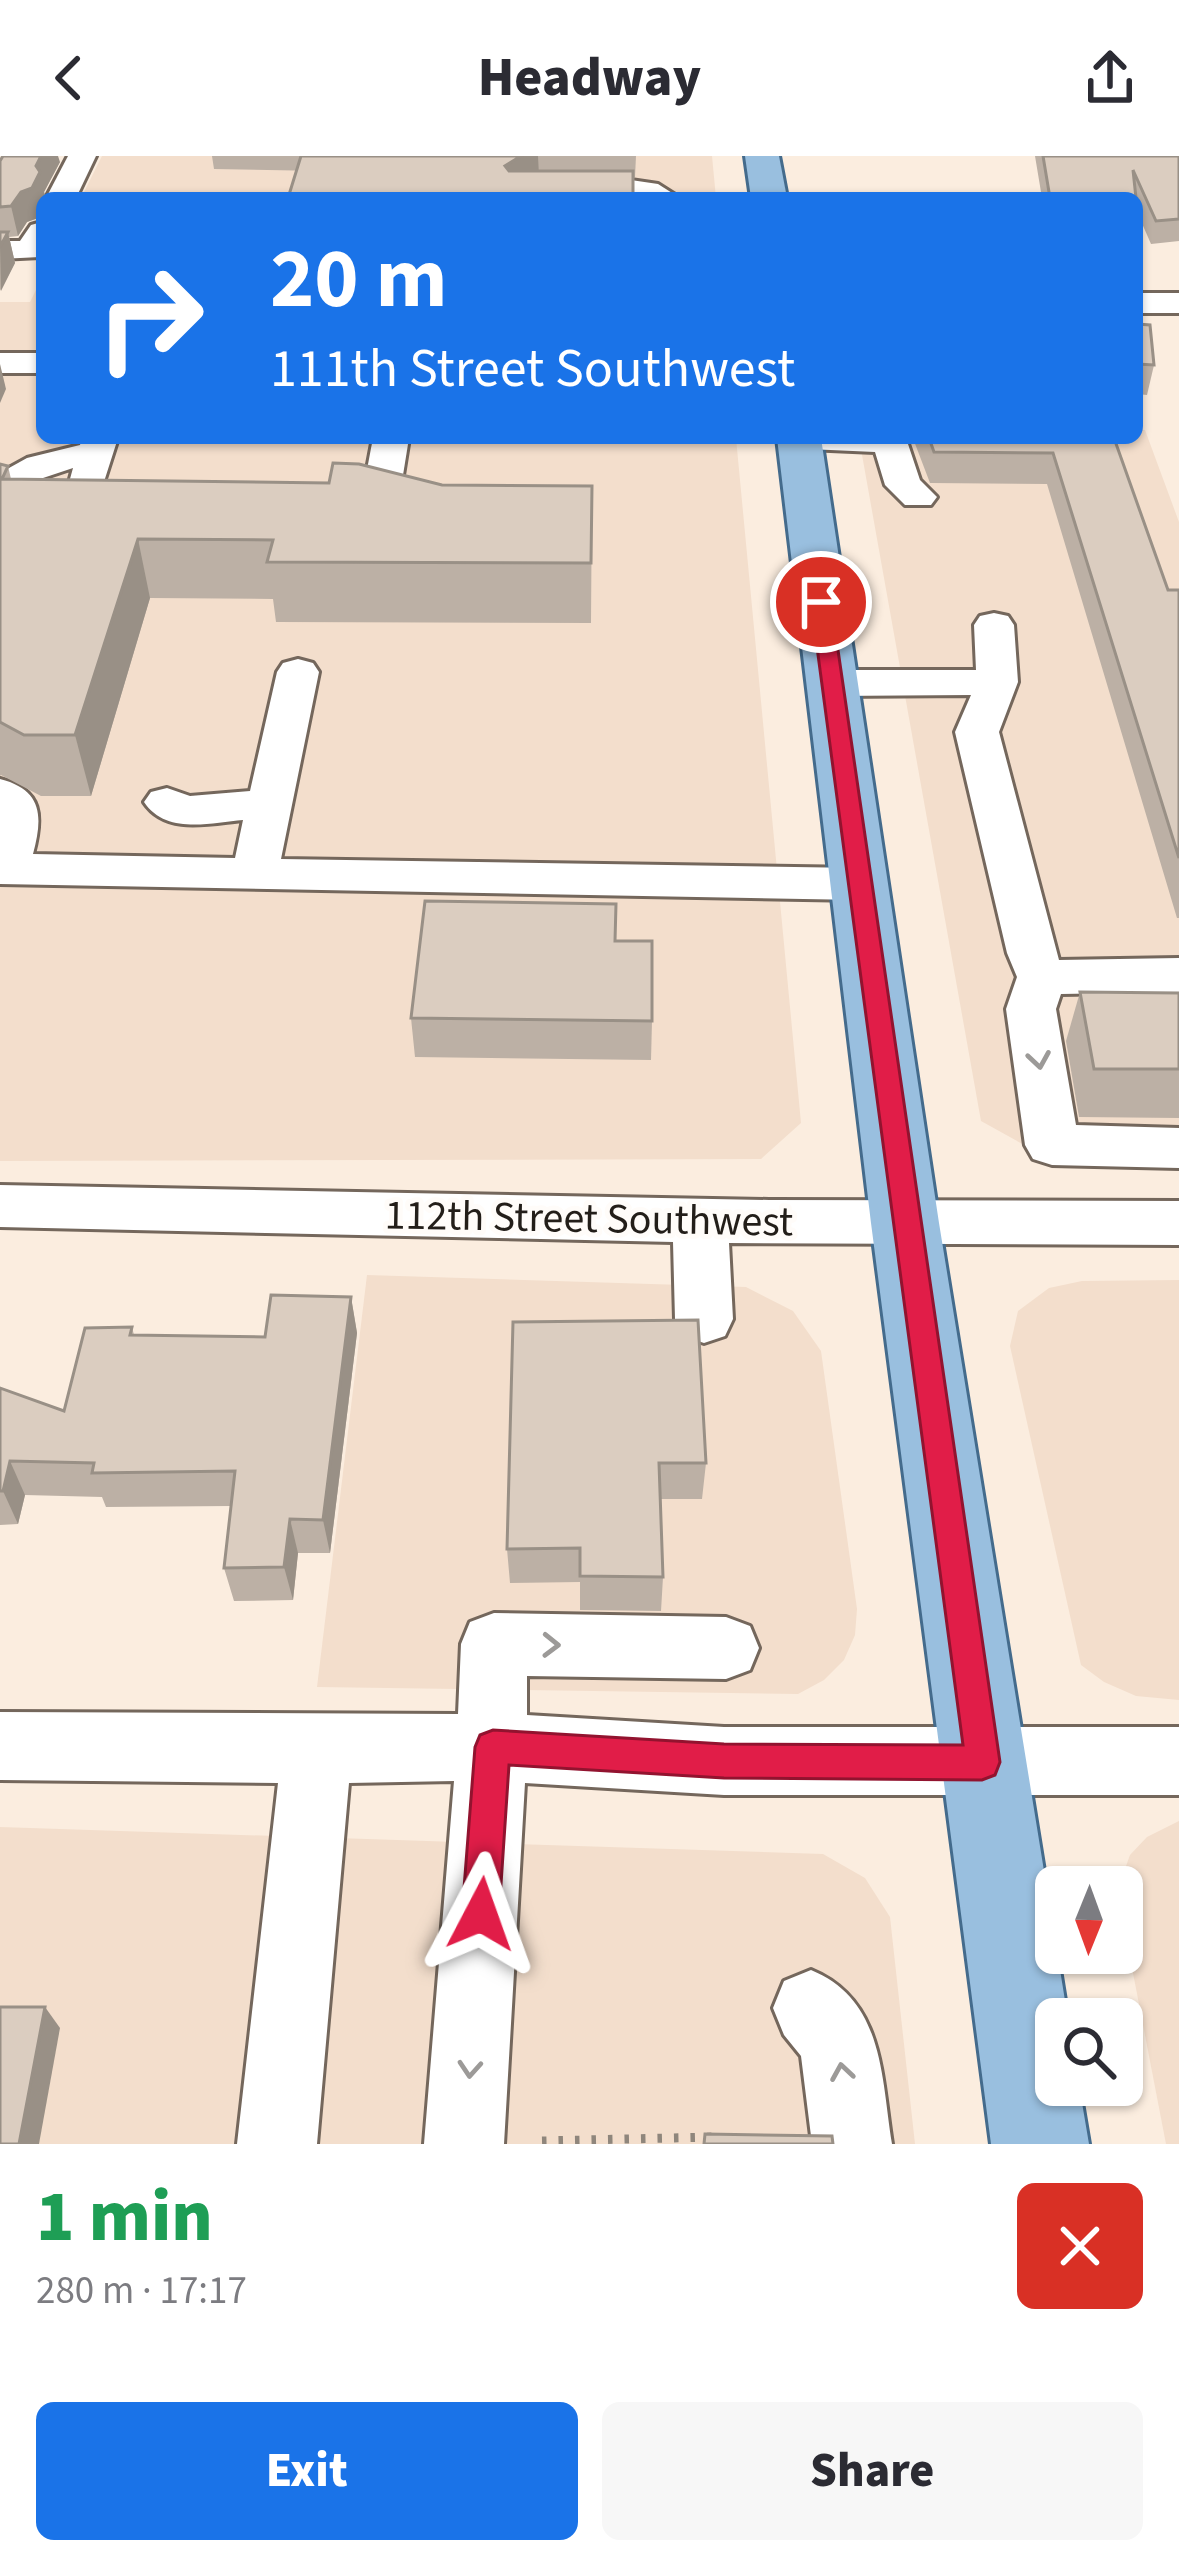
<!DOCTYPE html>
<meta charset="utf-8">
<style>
body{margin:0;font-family:"Source Sans 3",sans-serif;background:#f7f7f7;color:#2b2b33;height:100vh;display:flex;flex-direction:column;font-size:45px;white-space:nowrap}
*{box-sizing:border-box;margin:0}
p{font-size:39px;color:#7c7c81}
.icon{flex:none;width:66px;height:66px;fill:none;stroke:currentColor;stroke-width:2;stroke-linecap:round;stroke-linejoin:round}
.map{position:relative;height:1988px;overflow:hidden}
.sheet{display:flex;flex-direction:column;background:#fff;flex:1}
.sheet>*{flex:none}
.banner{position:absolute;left:36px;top:36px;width:1107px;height:252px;border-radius:18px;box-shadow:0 3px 9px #0004;background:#1a73e8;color:#fff;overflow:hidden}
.needle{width:78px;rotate:181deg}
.tools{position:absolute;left:1035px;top:1710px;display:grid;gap:24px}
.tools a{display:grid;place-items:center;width:108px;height:108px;border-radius:18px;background:#fff;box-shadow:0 3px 9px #0004;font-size:60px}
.pin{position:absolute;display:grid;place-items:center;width:102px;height:102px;color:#fff;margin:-51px;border:6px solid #fff;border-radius:50%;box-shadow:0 3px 12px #0007}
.me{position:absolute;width:132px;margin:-66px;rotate:4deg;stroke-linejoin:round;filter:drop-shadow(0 0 9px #0008)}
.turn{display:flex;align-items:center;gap:42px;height:252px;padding:0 36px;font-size:54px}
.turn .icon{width:156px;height:156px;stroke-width:2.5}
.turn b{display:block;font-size:84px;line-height:102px}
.round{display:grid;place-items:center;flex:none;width:126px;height:126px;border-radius:18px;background:#f7f7f7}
.headline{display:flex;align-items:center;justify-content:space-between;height:204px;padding:0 36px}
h1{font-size:72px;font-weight:800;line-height:90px;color:#1e9e55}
.button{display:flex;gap:24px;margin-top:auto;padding:24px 36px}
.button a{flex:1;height:138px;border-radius:18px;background:#1a73e8;color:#fff;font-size:48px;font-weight:800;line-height:138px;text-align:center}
.button a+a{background:#f7f7f7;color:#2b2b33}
header{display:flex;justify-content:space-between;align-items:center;height:156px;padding:0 36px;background:#fff;font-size:54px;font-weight:800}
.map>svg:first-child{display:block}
.built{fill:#f3decc}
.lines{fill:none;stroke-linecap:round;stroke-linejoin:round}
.minor-casing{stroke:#74675c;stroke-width:6}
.major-casing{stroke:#446b8c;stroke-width:6}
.path{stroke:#8f867c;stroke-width:9;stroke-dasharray:4.5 12;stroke-linecap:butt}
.minor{fill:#fff;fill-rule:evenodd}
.major{fill:#99bfdf;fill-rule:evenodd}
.wall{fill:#bcb0a5}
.shaded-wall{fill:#999086}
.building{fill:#dbcdc0;stroke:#999086;stroke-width:3}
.oneway{stroke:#9c9a98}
.route{fill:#e11d48;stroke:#92132f;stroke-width:3}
.labels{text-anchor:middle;stroke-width:10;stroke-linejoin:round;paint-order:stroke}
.street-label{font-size:42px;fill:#231e19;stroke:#fffcf9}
</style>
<header><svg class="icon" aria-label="back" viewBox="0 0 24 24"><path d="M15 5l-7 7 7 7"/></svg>Headway<svg class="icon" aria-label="share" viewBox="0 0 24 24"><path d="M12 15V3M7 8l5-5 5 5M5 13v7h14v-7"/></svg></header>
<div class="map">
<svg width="1179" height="1988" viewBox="0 0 1179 1988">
<rect width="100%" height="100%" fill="#fbeddf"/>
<g class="built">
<path d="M102 0H712L716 42H81Z"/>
<path d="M42 122V282H736L801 967 761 1003 0 1005V146H30Z"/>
<path d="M1137 274H1145L1179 366V1005L1051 1004 981 965 859 282H1137Z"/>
<path d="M367 1119 746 1131 793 1155 821 1195 857 1453 855 1479 844 1504 824 1524 798 1538 317 1531Z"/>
<path d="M1179 1124V1544L1136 1540 1104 1526 1081 1509 1010 1190 1018 1155 1049 1132 1082 1125Z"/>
<path d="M1179 1665V1988H1166L1122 1760 1121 1724 1130 1699 1147 1681Z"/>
<path d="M0 1671 823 1698 865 1722 890 1761 915 1988H0Z"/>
</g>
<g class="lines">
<defs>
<g id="minor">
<path d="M68 0H96L76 42H46Z"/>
<path d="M624 23 658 28 680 42 614 38 609 32 614 26Z"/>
<path d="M42 66 40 101 0 103V85H20L31 69Z"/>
<rect x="1137" y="137" width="42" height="20"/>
<rect x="0" y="197" width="42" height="20"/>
<path d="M82 282H118L94 357 39 367 0 360V317L27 302 80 289ZM73 312 65 341H19L40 323Z"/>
<path d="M373 282H409L398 350 392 358H366L360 350Z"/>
<path d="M783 282H906L920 324 937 341 931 349H905L885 329 875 296 786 292Z"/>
<path d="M994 457 1008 460 1014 469 1018 526 999 576 1059 804 1179 802V836L1061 838 1056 853 1076 969 1179 972V1012L1052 1009 1033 1003 1025 989 1006 853 1017 821 1007 797 955 576 971 539 832 540 817 536 811 527 817 518 832 514H976L974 469 980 460Z"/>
<path d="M298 503 313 507 319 516 281 703 859 712 876 717 883 728 876 739 859 744 0 728V623C43 634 43 661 33 698L235 702 243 664C210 667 166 679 144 646L151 636 167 632 190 640 250 635 277 516 283 507Z"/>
<path d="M0 1029 769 1044 1179 1045V1089L729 1087 733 1163 725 1180 704 1187 683 1180 675 1163 673 1086 0 1071Z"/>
<path d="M494 1457 726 1461 750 1470 759 1492 750 1514 726 1523 527 1520V1559L724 1571H1179V1639H724L525 1627 504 1988H424L454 1625 349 1627 317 1988H237L278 1627 0 1624V1556L458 1558 461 1488 470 1466Z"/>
<path d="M811 1814C884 1844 881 1920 892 1988H812L801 1900 784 1879 773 1852 784 1825Z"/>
</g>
<g id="major">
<path d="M745 0H779L787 42H751Z"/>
<path d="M777 282H821L939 1067 1068 1863H1056V1929H1079L1089 1988H991L871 1067Z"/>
</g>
</defs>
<use href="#minor" class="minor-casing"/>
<use href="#major" class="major-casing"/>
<path class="path" d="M542 1985 715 1981"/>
<use href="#minor" class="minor"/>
<use href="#major" class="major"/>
</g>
<g class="wall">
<path d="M212 0H636L635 21 214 13Z"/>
<path d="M1035 0H1179V85L1151 88 1137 56V72V42H1042Z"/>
<path d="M0 5 60 6 44 36 46 42H42V55L38 62 27 66 18 80 9 81 15 107 0 135Z"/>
<path d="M1137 168 1154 209 1147 239 1137 238Z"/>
<path d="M915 282H1114L1168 434H1179V762H1177L1047 328 930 327 914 285Z"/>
<path d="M0 308 8 310 11 323 592 330 591 467 276 466 273 443 150 442 91 640H41L1 619 0 620Z"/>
<path d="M616 785 652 865 651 904 415 901 411 862Z"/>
<path d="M1080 836 1179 837V962L1079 961 1066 885Z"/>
<path d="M351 1141 357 1177 330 1397H298L293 1444 234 1445 224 1412 231 1350 106 1351 102 1341 25 1339 18 1368 0 1369V1232L64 1255 132 1171 134 1179 265 1181Z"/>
<path d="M698 1164 706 1307 702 1343H660L663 1421 661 1455 580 1454V1426L510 1427 507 1393Z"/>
</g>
<g class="shaded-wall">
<path d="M41 0H58L60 6 44 36 46 42H42V55L38 62 27 66 18 80 11 50Z"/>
<path d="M521 0H538L539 20 506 41 505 10Z"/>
<path d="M8 76 15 107 1 135 0 91Z"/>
<path d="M0 208 6 233 0 247Z"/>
<path d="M138 383 150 442 91 640 75 579Z"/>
<path d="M351 1141 357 1177 330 1397 323 1364Z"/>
<path d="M10 1305 25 1339 18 1368 3 1335Z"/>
<path d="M290 1363 298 1397 293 1444 284 1411Z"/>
<path d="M45 1851 60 1872 39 1988H19Z"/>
</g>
<g class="building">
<path d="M3 0H41L36 10 40 16 32 32 21 36 11 50 0 51V5Z"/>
<path d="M301 0H521L505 10 509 15H633V42H288Z"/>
<path d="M1043 0H1179V63L1156 65 1133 14 1136 42H1050Z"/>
<path d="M0 76H8L0 91Z"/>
<path d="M1137 168 1150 169 1154 209 1137 208Z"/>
<path d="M929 282H1114L1168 434H1179V702L1053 297 934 296Z"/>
<path d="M333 307 359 308 442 329 592 330 591 407 267 406 273 384 138 383 75 579H24L0 566V308L8 310 2 323 329 327Z"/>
<path d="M425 745 616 748 615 785H652V865L411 862Z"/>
<path d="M1080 836 1179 837V913H1094Z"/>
<path d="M271 1139 351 1141 323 1364 290 1363 284 1411 224 1412 235 1315 92 1317 94 1307 10 1305 3 1335H0V1232L64 1255 85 1172 132 1171 130 1179 265 1181Z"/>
<path d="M698 1164 706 1307H659L663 1421 580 1420V1392L507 1393 513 1166Z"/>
<path d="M0 1851H45L19 1988H0Z"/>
<path d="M705 1978 832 1980 833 1988H704Z"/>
</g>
<defs><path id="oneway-chevron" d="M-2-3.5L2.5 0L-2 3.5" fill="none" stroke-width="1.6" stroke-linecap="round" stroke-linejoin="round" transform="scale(3)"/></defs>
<g class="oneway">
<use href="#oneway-chevron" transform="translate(1039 904) rotate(81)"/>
<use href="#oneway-chevron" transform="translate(551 1489) rotate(1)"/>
<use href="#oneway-chevron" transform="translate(470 1913) rotate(94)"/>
<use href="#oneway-chevron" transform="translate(842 1916) rotate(-99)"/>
</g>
<path class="route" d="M821 439 831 446 1000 1606 995 1619 982 1624 724 1622 509 1609 499 1758 494 1771 481 1777 467 1771 462 1758 475 1591 480 1579 493 1574 724 1588 963 1589 811 446Z"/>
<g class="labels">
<g class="street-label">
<text transform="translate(589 1061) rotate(1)" y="15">112th Street Southwest</text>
</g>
</g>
</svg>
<div class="tools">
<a><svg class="needle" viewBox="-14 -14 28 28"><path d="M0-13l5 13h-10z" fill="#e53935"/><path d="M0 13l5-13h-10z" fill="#7c7c81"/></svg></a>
<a><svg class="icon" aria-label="search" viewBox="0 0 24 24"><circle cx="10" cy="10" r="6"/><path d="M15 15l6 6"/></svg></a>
</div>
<div class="pin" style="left:821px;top:446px;background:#d93025"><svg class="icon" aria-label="arrive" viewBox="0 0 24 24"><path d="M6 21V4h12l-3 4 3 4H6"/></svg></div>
<svg class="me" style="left:481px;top:1758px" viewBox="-20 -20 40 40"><path d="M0-17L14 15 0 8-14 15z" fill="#e11d48" stroke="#fff" stroke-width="4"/></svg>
<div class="banner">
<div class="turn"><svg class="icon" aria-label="right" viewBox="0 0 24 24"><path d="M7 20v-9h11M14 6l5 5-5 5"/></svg><div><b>20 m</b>111th Street Southwest</div></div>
</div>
</div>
<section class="sheet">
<div class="headline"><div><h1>1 min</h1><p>280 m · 17:17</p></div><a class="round" style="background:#d93025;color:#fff"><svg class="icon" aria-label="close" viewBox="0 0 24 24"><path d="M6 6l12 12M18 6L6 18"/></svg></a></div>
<div class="button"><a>Exit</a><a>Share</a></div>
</section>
